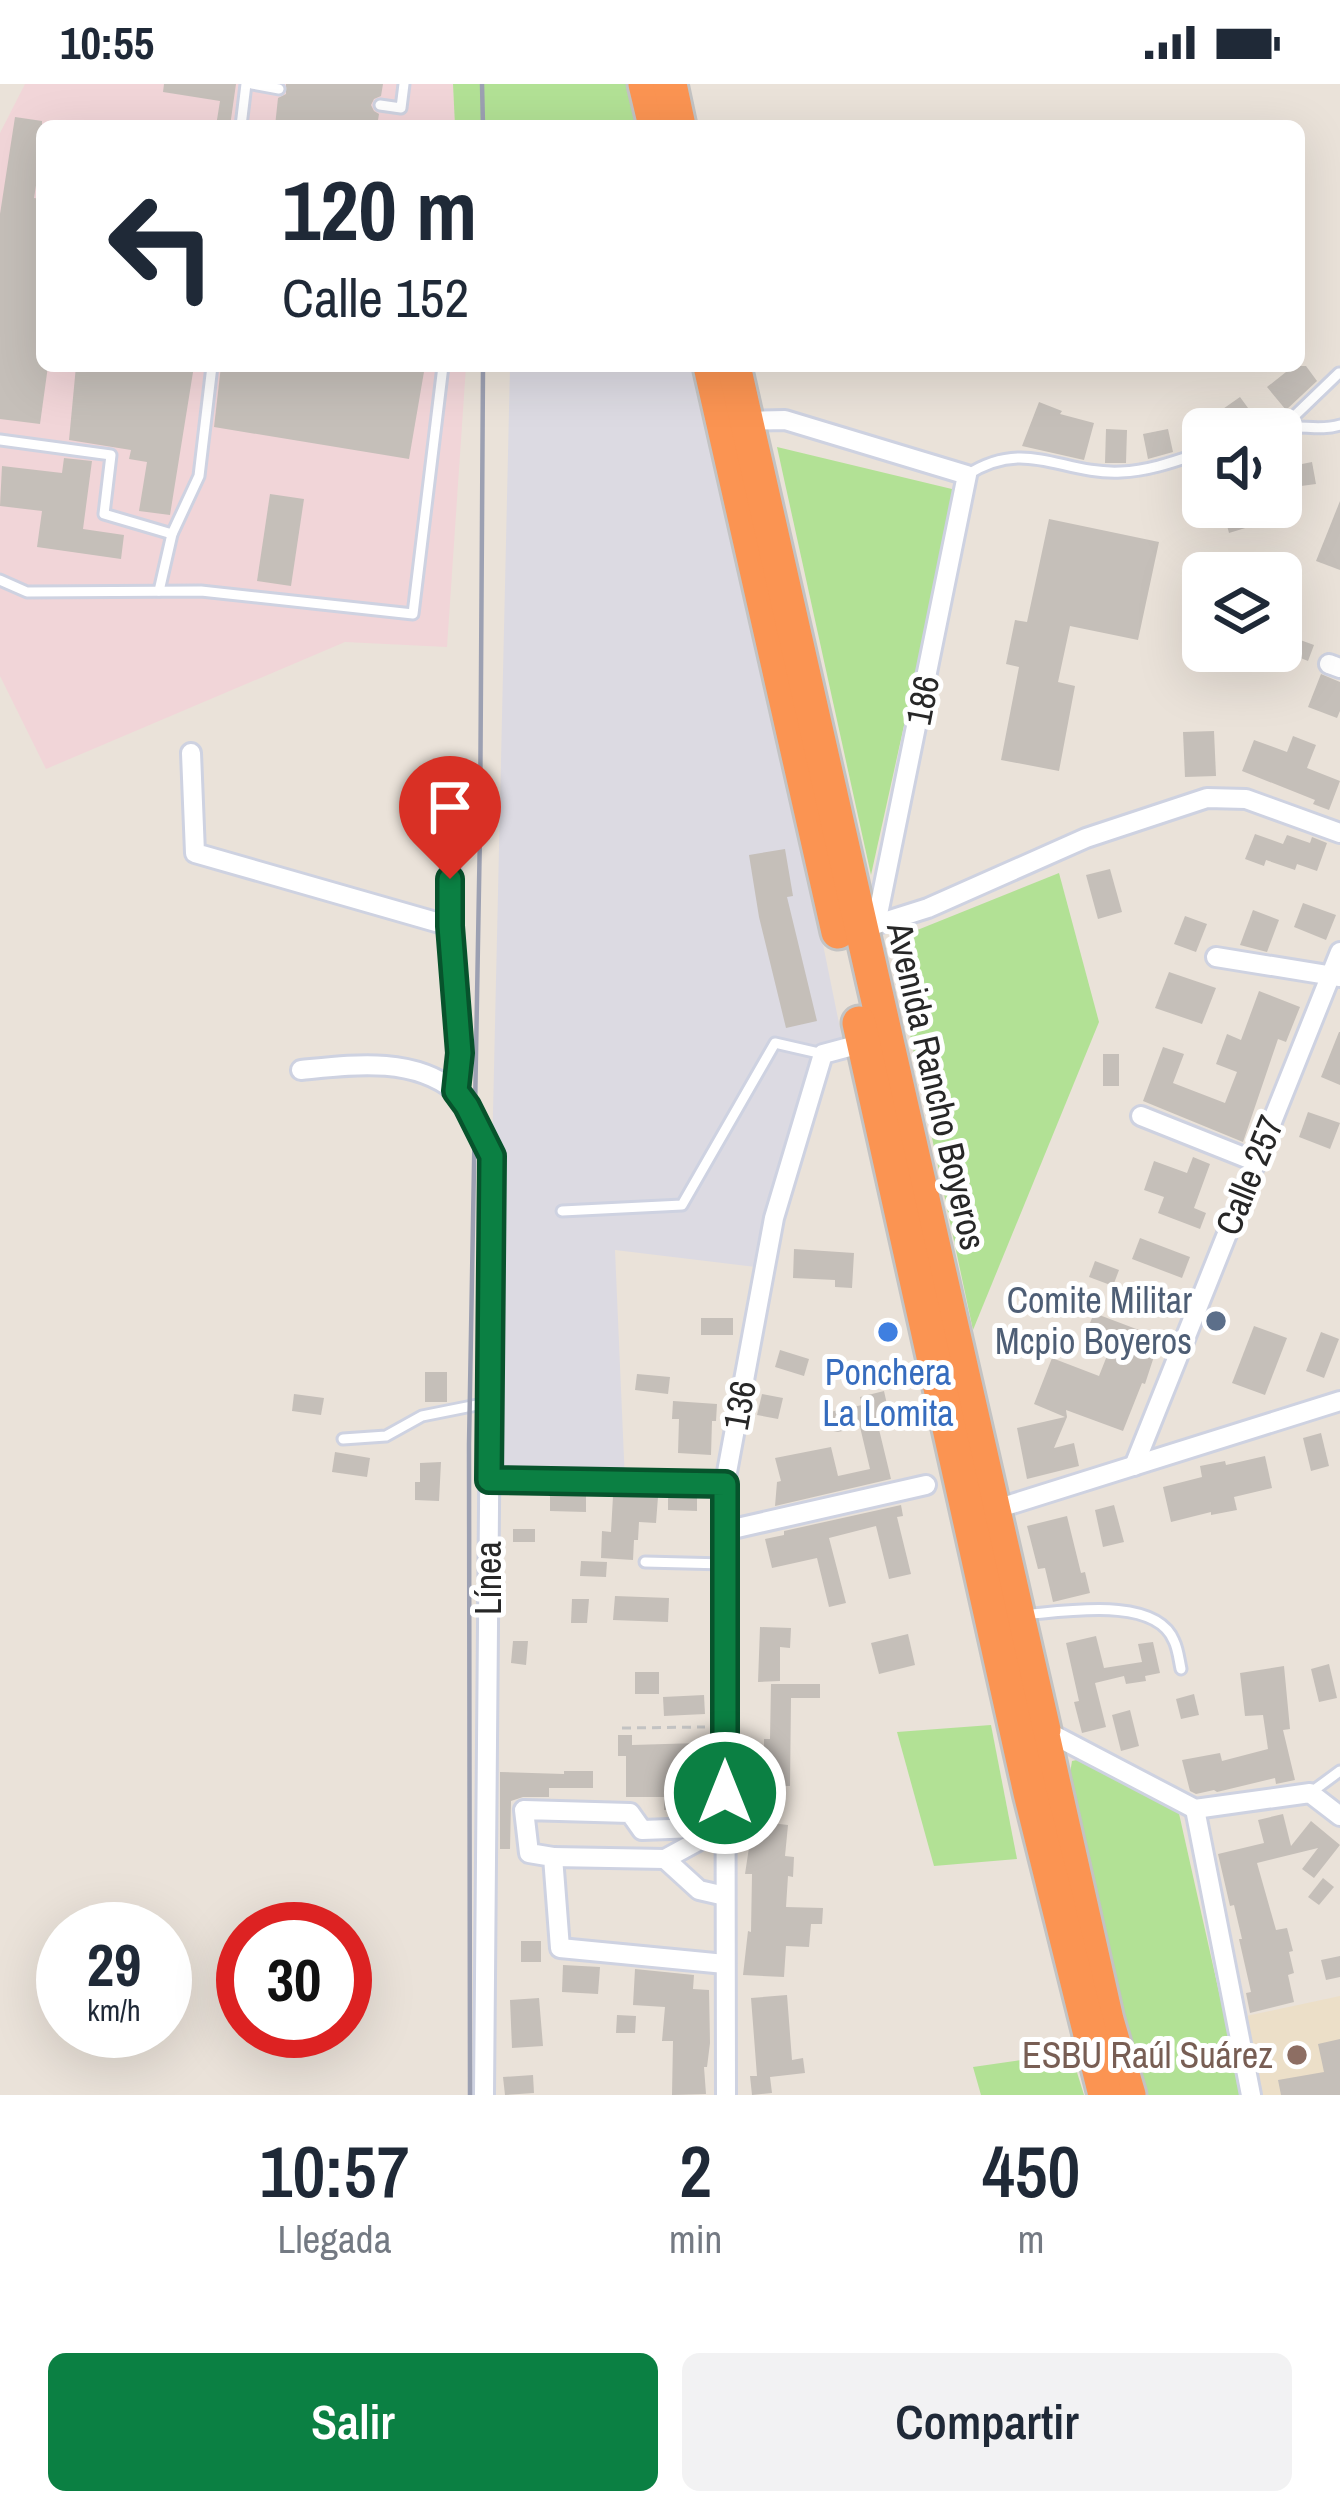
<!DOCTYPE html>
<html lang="es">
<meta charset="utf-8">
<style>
body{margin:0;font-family:"Archivo Narrow",sans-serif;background:#f2f2f3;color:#1f2937;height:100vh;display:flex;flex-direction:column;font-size:45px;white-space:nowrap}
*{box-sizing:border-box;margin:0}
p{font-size:39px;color:#747a83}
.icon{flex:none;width:66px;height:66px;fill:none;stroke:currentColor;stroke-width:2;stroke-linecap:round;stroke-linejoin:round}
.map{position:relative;height:2011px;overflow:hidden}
.drawer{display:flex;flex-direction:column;background:#fff;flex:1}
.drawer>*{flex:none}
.guide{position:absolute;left:36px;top:36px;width:1269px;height:252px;border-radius:18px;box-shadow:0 12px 48px #0002;background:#fff;color:#1f2937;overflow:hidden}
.fabs{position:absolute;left:1182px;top:324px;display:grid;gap:24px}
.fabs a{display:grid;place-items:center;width:120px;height:120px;border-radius:18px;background:#fff;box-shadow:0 12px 48px #0002;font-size:60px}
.speed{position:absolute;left:36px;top:1818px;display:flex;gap:24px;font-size:60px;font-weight:700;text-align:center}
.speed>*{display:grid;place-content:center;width:156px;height:156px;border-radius:50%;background:#fff;box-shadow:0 12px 48px #0002;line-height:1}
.speed small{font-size:30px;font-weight:400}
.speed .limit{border:18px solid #d22;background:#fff;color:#111}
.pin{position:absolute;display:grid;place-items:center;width:102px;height:102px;color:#fff;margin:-123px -51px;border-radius:50% 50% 50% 0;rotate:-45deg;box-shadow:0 0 12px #0007}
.pin .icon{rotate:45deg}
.me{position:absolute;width:132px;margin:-66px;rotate:0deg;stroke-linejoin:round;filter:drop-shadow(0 0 9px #0008)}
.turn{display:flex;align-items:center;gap:42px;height:252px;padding:0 48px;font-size:54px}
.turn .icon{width:156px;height:156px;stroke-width:2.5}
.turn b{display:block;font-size:84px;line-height:102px}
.eta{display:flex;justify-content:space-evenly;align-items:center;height:204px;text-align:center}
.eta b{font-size:72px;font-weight:600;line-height:84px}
.primary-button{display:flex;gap:24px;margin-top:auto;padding:24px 48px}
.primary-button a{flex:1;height:138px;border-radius:18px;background:#0b8043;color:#fff;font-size:48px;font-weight:600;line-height:138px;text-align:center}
.primary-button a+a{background:#f2f2f3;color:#1f2937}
.status{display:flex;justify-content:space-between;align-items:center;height:84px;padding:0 60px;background:#fff;direction:ltr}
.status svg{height:33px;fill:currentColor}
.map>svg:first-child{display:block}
.industrial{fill:#dcdae2}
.education{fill:#ecdfc8}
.medical{fill:#f1d5d8}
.green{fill:#b2e195}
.building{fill:#c5bfb9}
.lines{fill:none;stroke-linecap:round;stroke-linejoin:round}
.lane-casing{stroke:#ced2e1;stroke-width:15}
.street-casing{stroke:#ced2e1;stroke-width:24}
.highway-casing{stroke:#c3c3c3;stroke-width:39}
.path{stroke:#c3c3c3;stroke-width:3;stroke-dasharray:9 6;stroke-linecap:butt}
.lane{stroke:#fff;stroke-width:9}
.street{stroke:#fff;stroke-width:18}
.highway{stroke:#fb9452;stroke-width:33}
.rail{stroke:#9ca0b2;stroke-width:4.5}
.route-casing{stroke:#07532c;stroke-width:30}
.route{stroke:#0b8043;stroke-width:21}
.service-dot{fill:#5c6f8a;stroke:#fff;stroke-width:4.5}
.shop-dot{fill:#3f7fe0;stroke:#fff;stroke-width:4.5}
.education-dot{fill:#8d6e63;stroke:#fff;stroke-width:4.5}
.labels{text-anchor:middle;stroke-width:10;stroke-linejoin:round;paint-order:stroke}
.street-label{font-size:36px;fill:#272727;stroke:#fff}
.service-label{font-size:36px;fill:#4e5e75;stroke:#fff;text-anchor:end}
.shop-label{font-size:36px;fill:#366cbe;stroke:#fff}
.education-label{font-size:36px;fill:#785e54;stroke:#fff;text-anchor:end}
</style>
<div class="status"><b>10:55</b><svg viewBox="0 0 49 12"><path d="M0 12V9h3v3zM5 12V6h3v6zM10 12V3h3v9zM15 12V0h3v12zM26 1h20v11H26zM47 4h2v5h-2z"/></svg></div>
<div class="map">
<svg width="1340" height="2011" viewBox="0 0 1340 2011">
<rect width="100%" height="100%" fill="#eae2d9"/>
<path class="industrial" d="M510 282H696L754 520 844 964 823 970 765 1184 615 1166 625 1398 489 1396 492 1072Z"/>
<path class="education" d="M1340 1912V2011H1262L1246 1932Z"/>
<path class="medical" d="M25 0H453L455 42H42V282H466L447 563 345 558 46 685 0 592V49Z"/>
<g class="green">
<path d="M453 0H630L640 42H455Z"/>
<path d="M777 363 956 406 871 791Z"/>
<path d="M1059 789 1099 938 973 1246 890 857Z"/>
<path d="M991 1641 1017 1775 934 1782 897 1648Z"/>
<path d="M1086 1674 1178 1725 1242 2011H1146L1128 1952 1069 1695 1072 1677Z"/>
<path d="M1071 1969 1084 2011H981L973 1983Z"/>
</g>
<g class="building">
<path d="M164 0H236L230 42H216L220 17 163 8Z"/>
<path d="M286 0H383L381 12 374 15 371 21 374 27 379 30 377 42H275L278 14 286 10Z"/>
<path d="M15 33 42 37V64L34 114 42 115V282H48L40 340 0 335V130Z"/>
<path d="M76 282H194L170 431 139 427 147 378 129 375 131 366 69 356Z"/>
<path d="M221 282H425L409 375 214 343Z"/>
<path d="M1281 282H1306L1317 297 1286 326 1267 303 1286 288Z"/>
<path d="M1240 313 1259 339 1250 345H1203V359L1186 336 1202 324 1210 334Z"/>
<path d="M1039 318 1062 327 1060 330 1094 339 1084 376 1022 362Z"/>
<path d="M1106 345 1127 346 1126 379H1105Z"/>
<path d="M1168 345 1173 368 1148 375 1143 350Z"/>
<path d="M64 374 92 377 83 445 124 451 121 475 37 463 42 427 0 422 2 382 62 389Z"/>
<path d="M1312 378 1316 400 1301 402 1297 381Z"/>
<path d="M270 410 304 415 291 502 257 497Z"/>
<path d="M1340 417V486L1316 477Z"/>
<path d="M1222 423H1288V424L1254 437 1255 441 1229 449Z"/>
<path d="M1049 435 1159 458 1138 556 1070 542 1058 598 1075 602 1059 687 1001 676 1019 583 1006 580 1015 536 1027 538Z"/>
<path d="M1281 549 1314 561 1308 577 1281 566Z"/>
<path d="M1321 590 1340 598V627L1337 634 1308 623Z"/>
<path d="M1214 647 1216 692 1185 693 1183 648Z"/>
<path d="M1293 652 1316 661 1307 684 1340 697 1329 726 1313 720 1315 716 1242 687 1254 656 1287 668Z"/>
<path d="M1255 750 1283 760 1287 751 1310 759 1312 753 1327 759 1317 787 1297 780 1295 786 1266 776 1264 782 1245 775Z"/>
<path d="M785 765 793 812 787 813 817 937 786 944 759 833 749 771Z"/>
<path d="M1110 785 1122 828 1098 835 1086 791Z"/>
<path d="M1303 819 1336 831 1326 856 1294 843Z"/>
<path d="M1253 826 1279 836 1267 868 1240 861Z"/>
<path d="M1185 832 1207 840 1196 868 1174 860Z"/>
<path d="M1169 888 1216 904 1202 940 1155 924Z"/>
<path d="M1259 907 1300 923 1286 958 1278 955 1243 1058 1143 1017 1163 963 1184 970 1173 999 1225 1019 1237 988 1216 980 1227 950 1241 956Z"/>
<path d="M1339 948H1340V1001L1321 993Z"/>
<rect x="1103" y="970" width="16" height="32"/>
<path d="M1308 1028 1340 1039 1330 1065 1299 1053Z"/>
<path d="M1193 1073 1210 1080 1194 1124 1206 1129 1200 1145 1158 1129 1164 1113 1144 1106 1154 1077 1187 1089Z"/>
<path d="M1140 1154 1190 1173 1182 1194 1132 1175Z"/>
<path d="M794 1165 854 1169 852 1204 835 1203V1196L793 1194Z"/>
<path d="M1095 1177 1119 1186 1113 1202 1089 1193Z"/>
<path d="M1094 1229 1160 1254 1145 1300 1142 1299 1123 1347 1066 1326 1067 1333 1054 1364 1074 1359 1079 1382 1027 1395 1017 1344 1065 1333 1034 1320 1052 1274 1099 1292 1114 1254 1088 1244Z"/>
<rect x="701" y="1234" width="32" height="17"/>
<path d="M1254 1242 1287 1254 1265 1311 1232 1299Z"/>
<path d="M1321 1248 1339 1255 1324 1294 1306 1287Z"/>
<path d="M780 1266 809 1275 804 1292 775 1283Z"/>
<rect x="425" y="1288" width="22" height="30"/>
<path d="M637 1290 670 1293 668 1310 635 1306Z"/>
<path d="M884 1307 890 1334 877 1337 891 1395 775 1422 777 1398 781 1397 775 1374 831 1363 838 1392 870 1385 860 1343 838 1348 829 1346 825 1329 862 1321 860 1313Z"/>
<path d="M294 1310 324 1314 321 1331 292 1327Z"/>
<path d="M762 1310 783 1314 778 1335 757 1331Z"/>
<path d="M673 1317 717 1320 716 1337H712L711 1371 678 1369 679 1335H672Z"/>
<path d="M1321 1349 1329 1382 1311 1387 1303 1354Z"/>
<path d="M335 1368 370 1374 367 1393 332 1388Z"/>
<path d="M1265 1372 1272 1404 1234 1413 1237 1426 1211 1431V1428L1171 1438 1163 1403 1202 1393 1200 1382 1225 1377 1226 1381Z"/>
<path d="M441 1378 439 1417 415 1416V1398H420V1379Z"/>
<path d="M550 1410 586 1411V1428L550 1427Z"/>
<path d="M613 1412 658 1413 656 1439 639 1438 638 1456H634L633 1476 601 1474 602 1447 611 1448Z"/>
<path d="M668 1412 697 1414V1427L668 1426Z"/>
<path d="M901 1421 903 1432 897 1433 911 1490 889 1495 876 1442 829 1454 846 1519 829 1523 817 1474 772 1484 765 1455 784 1451V1447Z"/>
<path d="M1114 1421 1124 1458 1103 1463 1095 1426Z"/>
<path d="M1067 1432 1081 1489 1085 1488 1090 1509 1053 1518 1045 1484 1038 1485 1027 1442Z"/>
<rect x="513" y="1445" width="22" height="13"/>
<path d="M581 1477 607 1478 606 1493 580 1492Z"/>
<path d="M615 1512 669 1514 668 1538 613 1536Z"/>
<path d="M572 1515H589L587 1539H571Z"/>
<path d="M760 1543 791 1544 790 1564 780 1563V1597L758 1598Z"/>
<path d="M908 1550 915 1581 879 1590 871 1559Z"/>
<path d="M1096 1552 1104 1584 1142 1578 1138 1560 1153 1558 1160 1589 1145 1592 1146 1597 1126 1600 1124 1592 1095 1599 1106 1643 1082 1649 1074 1618 1079 1617 1066 1559Z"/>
<path d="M513 1557H528L526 1581 511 1579Z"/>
<path d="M1329 1580 1337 1614 1319 1618 1311 1585Z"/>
<path d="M1284 1582 1290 1645 1283 1646 1295 1696 1276 1700 1275 1694 1217 1708 1214 1706 1196 1710 1190 1707 1182 1676 1220 1669 1222 1677 1268 1665 1263 1631 1245 1632 1240 1589Z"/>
<rect x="635" y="1588" width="24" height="22"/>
<path d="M771 1600H820V1614H791L790 1702H764V1655H770Z"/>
<path d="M1194 1610 1199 1631 1181 1635 1176 1615Z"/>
<path d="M704 1611 705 1630 664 1632 663 1613Z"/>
<path d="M1130 1626 1139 1662 1121 1667 1112 1631Z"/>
<path d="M618 1651H632V1661L699 1659V1692H712V1730L690 1731V1726H664V1713H626V1672H618Z"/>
<path d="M564 1687H593V1704H549V1713H523L511 1717 510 1765H500V1688L564 1690Z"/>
<path d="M1283 1730 1291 1762 1311 1737 1340 1761 1314 1794 1302 1785 1318 1764 1257 1779 1276 1846 1287 1844 1293 1867 1289 1868 1294 1889 1288 1891 1294 1918 1250 1929 1246 1909 1251 1908 1239 1855H1242L1234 1821 1230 1822 1218 1770 1264 1759 1258 1736Z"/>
<path d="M753 1737 788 1741 785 1772 794 1773 793 1793 788 1792 786 1823 823 1824 822 1840H811L809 1863 786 1862 784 1893 743 1891 748 1847 751 1848 752 1790H745Z"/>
<path d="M1323 1794 1334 1803 1319 1821 1308 1813Z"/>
<rect x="521" y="1857" width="20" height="21"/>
<path d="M1340 1872V1893L1326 1896 1321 1876Z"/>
<path d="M563 1881 600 1883 598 1910 562 1908Z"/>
<path d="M635 1885 694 1891 693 1905 709 1906 710 1959 707 1983H704L706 2010 672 2011 673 1957H662L665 1923 633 1921Z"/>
<path d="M787 1911 792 1976 803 1974 805 1989 770 1993 772 2009 752 2011 750 1992H757L751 1914Z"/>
<path d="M539 1914 543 1962 512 1964 510 1916Z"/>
<path d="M617 1931 636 1932 635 1949H616Z"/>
<path d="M1340 1955V2011H1281L1278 1996 1324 1988 1318 1960Z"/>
<path d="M533 1991 534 2009 505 2011 503 1993Z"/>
</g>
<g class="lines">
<defs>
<g id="lane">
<path d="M252 0 279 5"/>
<path d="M380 21 401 24 404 0"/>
<path d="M241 42 246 0"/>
<path d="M1284 342 1339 289"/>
<path d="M1276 345C1297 339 1319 348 1340 341"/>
<path d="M0 356 111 371 104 430 172 450"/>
<path d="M967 391C1026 353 1062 391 1121 388 1149 387 1176 377 1203 368"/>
<path d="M0 496 27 508 201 507 413 530 443 282"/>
<path d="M159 507 172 450 199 392 212 282"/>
<path d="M562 1127 682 1121 775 959 823 970"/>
<path d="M343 1355 386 1352 422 1332 487 1319"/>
<path d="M645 1478 725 1480"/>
<path d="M1023 1531C1062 1528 1156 1511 1174 1557 1178 1565 1179 1576 1181 1585"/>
<path d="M1310 1709 1340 1687"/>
</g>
<g id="street">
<path d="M746 337 785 336 967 391 876 840"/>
<path d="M1329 580 1340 584"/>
<path d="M191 669 195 769 450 842"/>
<path d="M451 700 450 842 461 969 456 1007"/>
<path d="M871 842 928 824 1086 754 1207 714 1246 715 1340 749"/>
<path d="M1216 873 1340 893"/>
<path d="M301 986C351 981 412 972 455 1007 469 1019 485 1054 492 1072L484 2011"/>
<path d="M1141 1032 1254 1077"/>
<path d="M1134 1382 1340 868"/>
<path d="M489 1396 725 1399"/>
<path d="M996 1425 1340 1317"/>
<path d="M724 1447 926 1401"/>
<path d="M1044 1646 1195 1725 1310 1709 1340 1732"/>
<path d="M1195 1725 1251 2011"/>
<path d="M720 1745 665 1775 699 1806 725 1812"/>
<path d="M553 1773 665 1775"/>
<path d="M725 1880 560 1864 553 1773 529 1769 524 1726 630 1729 642 1746 725 1743"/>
<path d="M726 2011 725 1399 774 1134 823 970 864 959"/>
</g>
<g id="highway">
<path d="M645 0 655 42"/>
<path d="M670 0 679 42"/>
<path d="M710 282 838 848"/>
<path d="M734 282C837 737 940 1191 1044 1646L1041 1642 1107 1936 1129 2011"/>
<path d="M859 939 1030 1709 1105 2011"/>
</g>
</defs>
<use href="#lane" class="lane-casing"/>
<use href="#street" class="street-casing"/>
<use href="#highway" class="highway-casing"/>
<path class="path" d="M622 1644 705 1643"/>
<use href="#lane" class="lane"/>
<use href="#street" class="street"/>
<use href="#highway" class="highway"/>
<g class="rail">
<path d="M482 0 483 42"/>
<path d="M470 2011 469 1361 480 747 483 282"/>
</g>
</g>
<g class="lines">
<defs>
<path id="route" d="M450 795V842L460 969 456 1007 467 1022 492 1072 489 1396 725 1400V1709"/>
</defs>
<use href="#route" class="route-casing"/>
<use href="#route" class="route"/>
</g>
<circle class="service-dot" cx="1216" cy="1237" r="12"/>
<circle class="shop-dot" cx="888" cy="1248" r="12"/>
<circle class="education-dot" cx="1297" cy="1971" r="12"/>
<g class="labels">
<g class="street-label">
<text transform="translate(922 616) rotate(-79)" y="13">186</text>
<text transform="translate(937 1002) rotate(77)" y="13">Avenida Rancho Boyeros</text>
<text transform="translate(1249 1091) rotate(-68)" y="13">Calle 257</text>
<text transform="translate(739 1321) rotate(-80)" y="13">136</text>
<text transform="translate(488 1494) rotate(-90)" y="13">Línea</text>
</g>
<g class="service-label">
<text x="1192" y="1229">Comite Militar<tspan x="1192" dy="41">Mcpio Boyeros</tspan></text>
</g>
<g class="shop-label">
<text x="888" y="1301">Ponchera<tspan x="888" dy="41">La Lomita</tspan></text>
</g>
<g class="education-label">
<text x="1273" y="1984">ESBU Raúl Suárez</text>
</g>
</g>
</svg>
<div class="fabs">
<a><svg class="icon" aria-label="sound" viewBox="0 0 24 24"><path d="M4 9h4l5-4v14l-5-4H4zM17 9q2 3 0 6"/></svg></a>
<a><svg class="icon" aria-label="layers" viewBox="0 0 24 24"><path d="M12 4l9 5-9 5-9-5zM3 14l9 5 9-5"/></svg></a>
</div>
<div class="speed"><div>29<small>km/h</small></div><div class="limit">30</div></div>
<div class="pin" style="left:450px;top:795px;background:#d93025"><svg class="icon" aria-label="arrive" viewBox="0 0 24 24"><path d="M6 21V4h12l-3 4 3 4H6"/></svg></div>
<svg class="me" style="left:725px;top:1709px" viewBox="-20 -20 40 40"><circle r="17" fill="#0b8043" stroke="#fff" stroke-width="3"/><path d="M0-11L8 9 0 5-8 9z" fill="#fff"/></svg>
<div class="guide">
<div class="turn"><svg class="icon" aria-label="left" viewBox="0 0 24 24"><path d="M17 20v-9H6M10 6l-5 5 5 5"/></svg><div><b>120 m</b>Calle 152</div></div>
</div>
</div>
<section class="drawer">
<div class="eta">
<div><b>10:57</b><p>Llegada</p></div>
<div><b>2</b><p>min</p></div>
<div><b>450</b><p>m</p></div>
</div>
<div class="primary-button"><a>Salir</a><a>Compartir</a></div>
</section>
